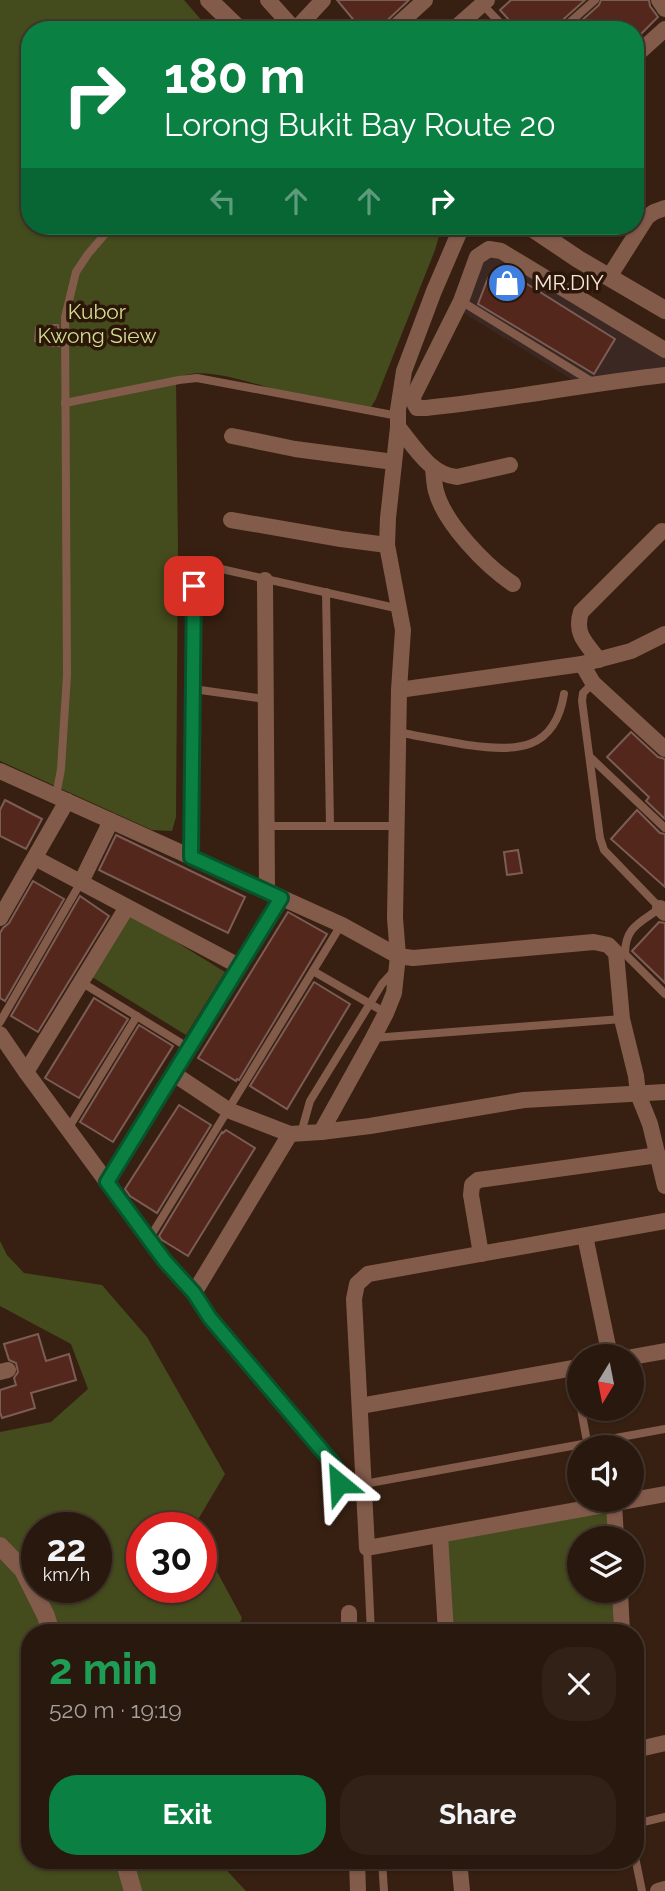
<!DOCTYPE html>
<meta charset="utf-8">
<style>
body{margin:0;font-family:Raleway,sans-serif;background:#312116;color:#f1f3f6;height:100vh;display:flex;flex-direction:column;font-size:26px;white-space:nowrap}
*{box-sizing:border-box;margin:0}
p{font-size:23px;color:#a5a09d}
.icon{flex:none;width:38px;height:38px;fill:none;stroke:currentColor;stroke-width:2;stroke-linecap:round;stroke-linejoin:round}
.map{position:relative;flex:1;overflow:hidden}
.details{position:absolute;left:21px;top:1624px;width:623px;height:245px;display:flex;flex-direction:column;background:#29180d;border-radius:28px;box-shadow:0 2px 5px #0004,0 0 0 2px #45372e}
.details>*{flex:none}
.banner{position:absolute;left:21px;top:21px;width:623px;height:214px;border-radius:28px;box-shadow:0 2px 5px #0004,0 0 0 2px #45372e;background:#0b8043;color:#fff;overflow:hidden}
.needle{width:46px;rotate:190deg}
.buttons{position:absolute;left:567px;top:1344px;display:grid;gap:14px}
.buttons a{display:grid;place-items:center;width:77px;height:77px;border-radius:50%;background:#29180d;box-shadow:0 2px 5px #0004,0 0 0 2px #45372e;font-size:35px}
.speed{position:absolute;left:21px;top:1512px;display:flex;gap:14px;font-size:35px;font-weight:700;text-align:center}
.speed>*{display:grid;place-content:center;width:91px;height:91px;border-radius:50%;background:#29180d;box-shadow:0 2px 5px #0004,0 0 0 2px #45372e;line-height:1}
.speed small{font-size:18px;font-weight:400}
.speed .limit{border:10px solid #d22;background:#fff;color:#111}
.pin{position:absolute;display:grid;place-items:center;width:60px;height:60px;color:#fff;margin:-30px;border-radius:14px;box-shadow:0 4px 10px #0006}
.me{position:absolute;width:77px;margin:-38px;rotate:333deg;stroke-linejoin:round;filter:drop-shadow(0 0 5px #0008)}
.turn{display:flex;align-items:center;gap:24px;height:147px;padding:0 28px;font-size:32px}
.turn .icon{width:91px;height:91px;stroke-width:2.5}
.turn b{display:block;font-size:49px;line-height:60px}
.lanes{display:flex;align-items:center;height:66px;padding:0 28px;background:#0003;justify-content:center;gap:35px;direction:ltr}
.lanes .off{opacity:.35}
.round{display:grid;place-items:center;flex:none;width:74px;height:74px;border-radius:28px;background:#312116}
.headline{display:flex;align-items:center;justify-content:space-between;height:119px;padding:0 28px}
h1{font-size:42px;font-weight:700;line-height:52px;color:#1e9e55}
.primary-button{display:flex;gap:14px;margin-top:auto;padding:14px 28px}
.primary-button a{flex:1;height:80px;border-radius:28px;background:#0b8043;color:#fff;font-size:28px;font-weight:700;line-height:80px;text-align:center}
.primary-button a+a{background:#312116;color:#f1f3f6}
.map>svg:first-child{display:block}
.commercial{fill:#3b2823}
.green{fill:#444b1c;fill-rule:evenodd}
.building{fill:#54271d;stroke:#7c5d55;stroke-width:2}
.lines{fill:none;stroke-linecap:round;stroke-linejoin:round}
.service{stroke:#835b4b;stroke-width:8}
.minor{stroke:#835b4b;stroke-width:16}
.tertiary{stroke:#835b4b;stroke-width:18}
.route-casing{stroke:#07532c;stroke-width:18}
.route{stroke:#0b8043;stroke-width:12}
.labels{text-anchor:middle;stroke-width:7;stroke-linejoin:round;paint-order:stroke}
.poi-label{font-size:21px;fill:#f6e6dd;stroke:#2c1608;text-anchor:start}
.park-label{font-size:21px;fill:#d0df93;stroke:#2c1608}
</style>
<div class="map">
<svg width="665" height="1891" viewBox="0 0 665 1891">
<rect width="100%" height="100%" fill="#372011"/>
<path class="commercial" d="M492 251 665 350V377L584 387 459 310 481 259Z"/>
<g class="green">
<path d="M0 0H184L210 30H30V226H442L435 250 376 399 370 409C343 404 316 400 290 394 266 388 194 360 176 381L178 547 176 817 172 831 152 830 0 761Z"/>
<path d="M131 914 225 972 186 1035 92 977Z"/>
<path d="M0 1241 7 1255 24 1273 102 1285 147 1337 225 1474 193 1528H142V1587H201V1542L242 1618 235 1633H173L168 1630 167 1633H30V1860H217L246 1891H0V1432L51 1422 88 1389 71 1344 0 1306ZM37 1528H96V1587H37Z"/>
<path d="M607 1501 609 1538H579V1591H612L614 1633H439L432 1532Z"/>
</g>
<g class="building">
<path d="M337 0H409L377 30H362Z"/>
<path d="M511 0H585L557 25 555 30H518L500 10Z"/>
<path d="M601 0H649L650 6 658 17 635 40V30H571L599 5Z"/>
<path d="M508 272 615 339 594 374 478 304 488 278Z"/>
<path d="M49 325H58L59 346H49V342L35 341 36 328 49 330Z"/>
<path d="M631 732 658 757 665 759V819L646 801 649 797 607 757Z"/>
<path d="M5 800 42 819 26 849 0 836V810Z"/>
<path d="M637 810 660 833 665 834V887L611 839Z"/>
<path d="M116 835 245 897 228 933 99 870Z"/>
<path d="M518 850 522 873 507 875 504 852Z"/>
<path d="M33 881 64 899 5 1001 0 998V933L3 928 9 923Z"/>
<path d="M80 896 109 916 38 1032 11 1016Z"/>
<path d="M288 912 327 934 239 1080 237 1079 236 1081 198 1058Z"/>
<path d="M659 922 665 923V983L632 951Z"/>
<path d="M314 982 350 1004 287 1109 250 1086Z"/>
<path d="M94 998 128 1019 79 1098 45 1078Z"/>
<path d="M139 1025 173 1046 113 1142 80 1122Z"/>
<path d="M179 1105 211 1125 157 1213 130 1196 125 1189Z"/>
<path d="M226 1130 255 1148 188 1256 162 1240 159 1236 222 1132 223 1133Z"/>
<path d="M38 1334 46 1361 69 1354 76 1380 31 1393 35 1408 2 1418 0 1412V1390L16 1385 14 1378 18 1372 16 1363 9 1360 4 1344Z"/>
</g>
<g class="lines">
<g class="service">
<path d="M480 2 507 30"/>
<path d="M561 30 595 0"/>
<path d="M461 301 594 383"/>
<path d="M65 403 179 380 197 378 398 416"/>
<path d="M326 592 330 826"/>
<path d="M593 683 583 693 582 701 600 838 604 850 660 908C640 923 625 927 625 954L665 994"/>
<path d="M193 689 265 699"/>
<path d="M398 732C421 737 445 741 468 745 516 752 555 751 564 694"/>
<path d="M591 758 665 828"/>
<path d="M56 796 61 769 67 675 65 317 76 272 88 254 112 226"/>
<path d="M265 826H397"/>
<path d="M191 857 194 586 195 572 199 564 400 609"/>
<path d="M313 971 386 1013"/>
<path d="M81 982 189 1048"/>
<path d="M0 1022 81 882"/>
<path d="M373 1038 622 1019"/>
<path d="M68 1129 137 1016"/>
<path d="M301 1133 310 1101 382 984 395 970"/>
<path d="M149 1239 341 925"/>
<path d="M573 1368 579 1401"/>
<path d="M581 1409 588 1447"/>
<path d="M364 1484 665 1429"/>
<path d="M367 1548 371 1633"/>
<path d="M635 1824 665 1817"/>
<path d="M635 1857 642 1891"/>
<path d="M382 1860 384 1891"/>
</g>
<g class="minor">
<path d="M268 0 295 30 323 0"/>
<path d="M659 0 665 9"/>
<path d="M392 30 425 0"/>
<path d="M453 30 487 0"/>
<path d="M635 56 665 29"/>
<path d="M609 277 647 217 654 212 665 208"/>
<path d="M665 350 501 251 489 249 477 257 461 301 412 399 417 408H426C506 400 585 384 665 375"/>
<path d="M398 427C414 446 430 475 457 477L510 465"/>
<path d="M232 436 295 449 394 462"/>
<path d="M433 469C434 476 434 484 436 491 444 523 486 566 513 584"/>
<path d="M231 520 341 539 387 545"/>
<path d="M265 580 267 890"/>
<path d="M599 660C586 643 574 634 581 612L662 531"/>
<path d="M582 664 593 683 665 749"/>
<path d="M399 690 582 664 631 651 665 634"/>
<path d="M0 771 342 925 398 956 413 958 594 942 608 945 616 953 622 1019 636 1076 638 1094 650 1124 665 1186"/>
<path d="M35 858 239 966"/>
<path d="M81 882 111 821"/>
<path d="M660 908 665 913"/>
<path d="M0 918 67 801"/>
<path d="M0 1034 26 1072 165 1261 194 1293 210 1318 330 1460 337 1470 339 1483"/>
<path d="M26 1072 127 907"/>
<path d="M174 1074 228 1110 290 1134"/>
<path d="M321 1132 370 1126 524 1100 665 1092"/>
<path d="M107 1182 281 898"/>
<path d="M665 1221 368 1274 357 1284 354 1299 367 1548 665 1494"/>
<path d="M585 1236 610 1356"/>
<path d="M481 1254 471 1195 472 1185 478 1180 658 1155"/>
<path d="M194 1293 290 1134 321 1132 373 1038 386 1013 394 993 398 956 395 918 399 690 403 630 387 545 388 518 398 427V410L404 371 434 291 462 226"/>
<path d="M632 1357 665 1351"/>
<path d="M0 1372 8 1370"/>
<path d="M360 1406 579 1367"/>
<path d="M614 1503 616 1538"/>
<path d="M440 1535 446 1633"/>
<path d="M620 1591 622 1633"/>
<path d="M349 1613V1633"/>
<path d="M635 1750 665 1743"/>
<path d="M357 1860 358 1891"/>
<path d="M459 1860 462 1891"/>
<path d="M658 1891 665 1889"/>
</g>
<g class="tertiary">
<path d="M209 0 240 30"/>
<path d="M529 226 578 259 665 310"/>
<path d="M0 1546 23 1570 46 1616 51 1633"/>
<path d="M124 1860 133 1891"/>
</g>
</g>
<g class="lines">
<defs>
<path id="route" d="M194 586 191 857 281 898 107 1182 165 1261 194 1293 210 1318 330 1460 337 1470 339 1483"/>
</defs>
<use href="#route" class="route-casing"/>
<use href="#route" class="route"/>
</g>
<defs>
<symbol id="shop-disc" viewBox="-11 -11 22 22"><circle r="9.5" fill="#3f7fe0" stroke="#2c1608"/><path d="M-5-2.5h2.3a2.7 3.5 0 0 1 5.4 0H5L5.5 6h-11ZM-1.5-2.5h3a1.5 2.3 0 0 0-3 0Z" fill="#fff"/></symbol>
</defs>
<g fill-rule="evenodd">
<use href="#shop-disc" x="485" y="261" width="44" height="44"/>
</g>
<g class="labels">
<g class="poi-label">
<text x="534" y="290">MR.DIY</text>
</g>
<g class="park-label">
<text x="97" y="319">Kubor<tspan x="97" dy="24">Kwong Siew</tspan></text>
</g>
</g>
</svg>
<div class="buttons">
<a><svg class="needle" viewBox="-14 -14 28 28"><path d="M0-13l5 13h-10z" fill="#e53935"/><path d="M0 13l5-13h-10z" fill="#a5a09d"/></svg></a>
<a><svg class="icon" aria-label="sound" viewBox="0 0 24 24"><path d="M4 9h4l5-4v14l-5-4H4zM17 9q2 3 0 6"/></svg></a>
<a><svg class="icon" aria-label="layers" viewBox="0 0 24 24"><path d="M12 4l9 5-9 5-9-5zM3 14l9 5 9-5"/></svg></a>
</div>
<div class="speed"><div>22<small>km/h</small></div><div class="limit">30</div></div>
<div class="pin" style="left:194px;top:586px;background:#d93025"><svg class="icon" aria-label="arrive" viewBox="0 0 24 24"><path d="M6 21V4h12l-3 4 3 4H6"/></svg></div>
<svg class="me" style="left:339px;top:1483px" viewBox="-20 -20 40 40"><path d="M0-17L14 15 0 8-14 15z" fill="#0b8043" stroke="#fff" stroke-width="4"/></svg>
<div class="banner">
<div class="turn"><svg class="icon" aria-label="right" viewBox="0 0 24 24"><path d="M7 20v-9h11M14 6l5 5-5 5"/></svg><div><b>180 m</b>Lorong Bukit Bay Route 20</div></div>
<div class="lanes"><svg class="icon off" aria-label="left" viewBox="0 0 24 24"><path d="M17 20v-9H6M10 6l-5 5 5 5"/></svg><svg class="icon off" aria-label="ahead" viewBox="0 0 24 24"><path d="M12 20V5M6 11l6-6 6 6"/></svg><svg class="icon off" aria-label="ahead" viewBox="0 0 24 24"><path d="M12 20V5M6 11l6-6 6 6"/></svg><svg class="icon" aria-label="right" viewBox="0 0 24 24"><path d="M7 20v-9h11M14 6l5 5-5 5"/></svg></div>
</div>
<section class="details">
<div class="headline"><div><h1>2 min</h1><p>520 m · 19:19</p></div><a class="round"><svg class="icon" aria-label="close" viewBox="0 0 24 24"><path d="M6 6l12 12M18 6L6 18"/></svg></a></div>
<div class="primary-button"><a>Exit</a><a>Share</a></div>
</section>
</div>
